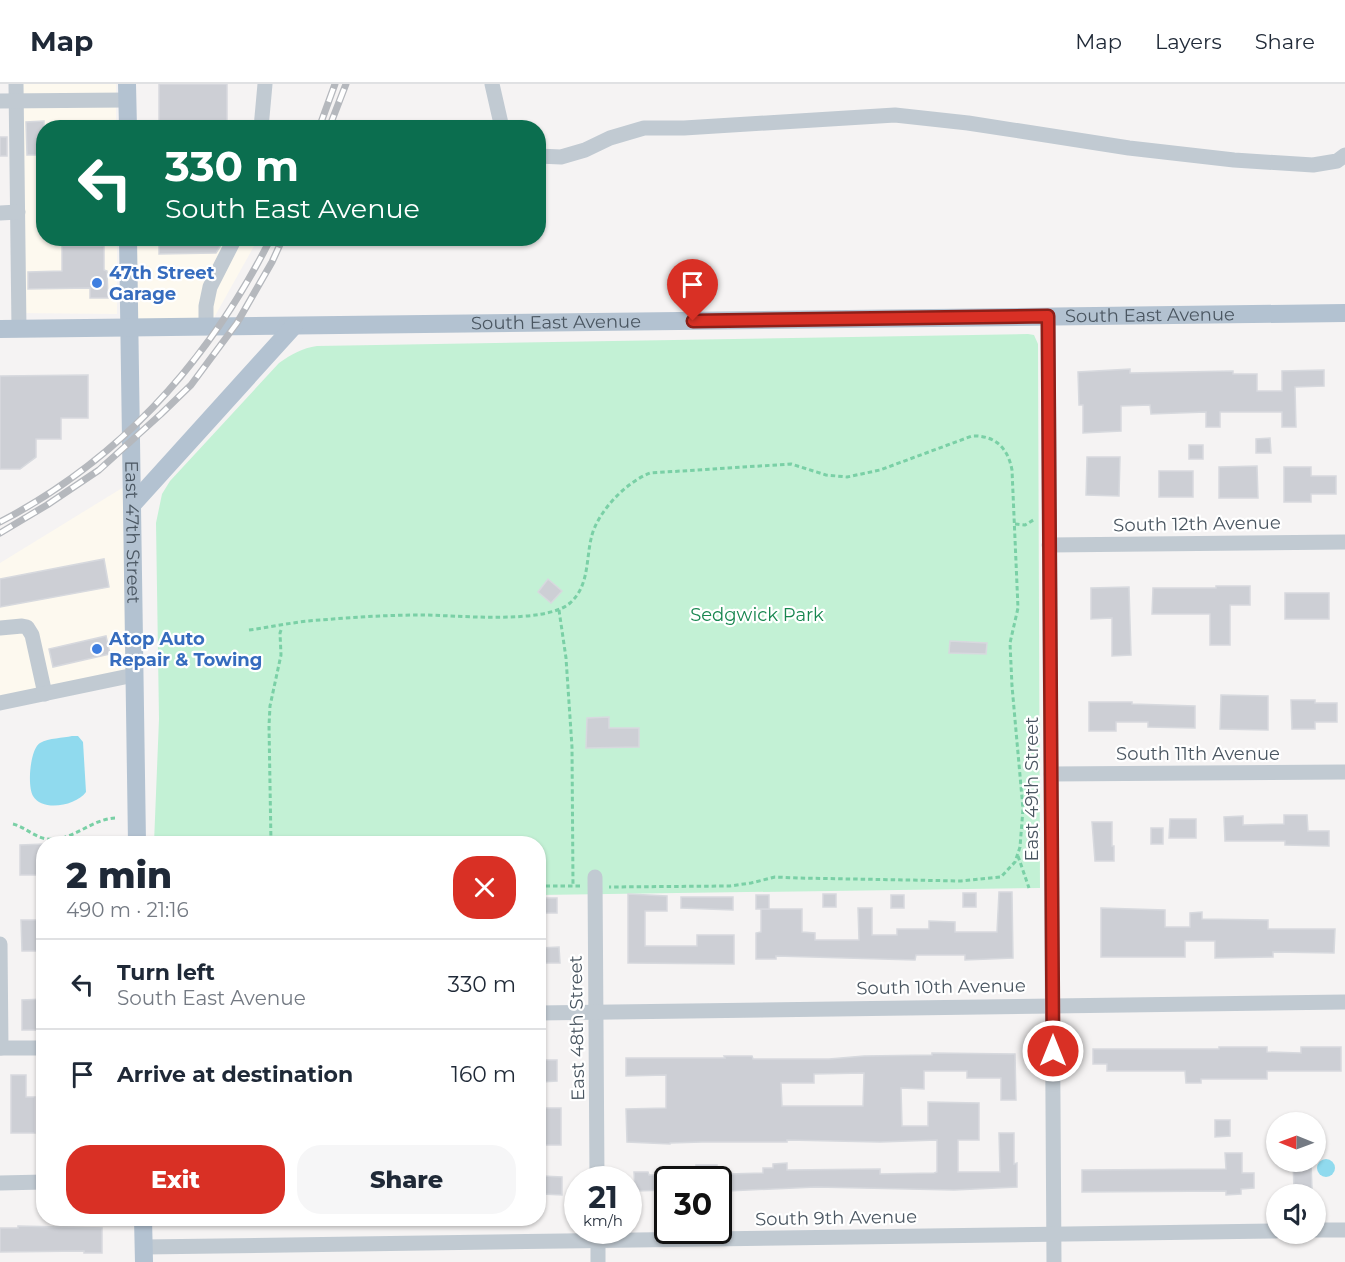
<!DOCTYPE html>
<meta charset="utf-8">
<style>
body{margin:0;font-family:Montserrat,sans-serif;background:#f6f6f7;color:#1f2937;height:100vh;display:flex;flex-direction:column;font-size:22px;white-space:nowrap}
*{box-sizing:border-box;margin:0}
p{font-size:20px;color:#747a83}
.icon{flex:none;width:33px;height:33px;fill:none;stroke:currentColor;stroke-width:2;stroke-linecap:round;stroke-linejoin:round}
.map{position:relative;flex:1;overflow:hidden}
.panel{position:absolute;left:36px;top:752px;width:510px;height:390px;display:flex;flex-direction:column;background:#fff;border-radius:24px;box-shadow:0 2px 4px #0004}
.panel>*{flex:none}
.top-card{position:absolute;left:36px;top:36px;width:510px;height:126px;border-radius:24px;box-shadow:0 2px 4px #0004;background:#0b6e4f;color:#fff;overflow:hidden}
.needle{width:39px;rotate:271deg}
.controls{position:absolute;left:1266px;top:1028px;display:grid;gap:12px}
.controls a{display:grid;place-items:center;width:60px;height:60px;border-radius:50%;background:#fff;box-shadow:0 2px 4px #0004;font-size:30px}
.speed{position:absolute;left:564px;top:1082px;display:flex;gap:12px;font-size:30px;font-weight:700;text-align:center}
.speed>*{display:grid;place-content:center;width:78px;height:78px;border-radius:50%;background:#fff;box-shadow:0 2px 4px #0004;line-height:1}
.speed small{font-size:15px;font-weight:400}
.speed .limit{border:3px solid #111;border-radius:9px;background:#fff;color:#111}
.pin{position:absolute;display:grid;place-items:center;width:51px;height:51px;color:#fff;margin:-62px -26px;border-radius:50% 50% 50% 0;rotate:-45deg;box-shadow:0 0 6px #0007}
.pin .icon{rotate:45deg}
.me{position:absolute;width:66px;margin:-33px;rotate:0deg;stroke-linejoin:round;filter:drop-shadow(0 0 4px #0008)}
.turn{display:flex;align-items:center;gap:21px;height:126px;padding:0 30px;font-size:27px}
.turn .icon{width:78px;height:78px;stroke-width:2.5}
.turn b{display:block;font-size:42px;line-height:51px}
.round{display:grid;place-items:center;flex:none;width:63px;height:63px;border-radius:24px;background:#f6f6f7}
.head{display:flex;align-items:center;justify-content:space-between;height:102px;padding:0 30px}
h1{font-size:36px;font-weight:800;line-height:45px}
.primary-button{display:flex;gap:12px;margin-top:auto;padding:12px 30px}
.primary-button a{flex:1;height:69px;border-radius:24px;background:#d93025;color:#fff;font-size:24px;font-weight:800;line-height:69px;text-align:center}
.primary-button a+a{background:#f6f6f7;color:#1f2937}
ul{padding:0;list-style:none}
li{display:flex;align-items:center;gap:18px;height:90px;padding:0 30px;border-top:2px solid #e0e1e3}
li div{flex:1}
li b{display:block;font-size:22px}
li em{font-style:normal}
header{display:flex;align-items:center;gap:36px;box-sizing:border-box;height:84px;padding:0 30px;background:#fff;border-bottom:2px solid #e0e1e3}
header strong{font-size:28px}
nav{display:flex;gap:33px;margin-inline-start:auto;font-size:21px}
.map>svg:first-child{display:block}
.commercial{fill:#fdf9ef}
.green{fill:#c3f1d5}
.water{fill:#90daee}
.building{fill:#cdcfd5;stroke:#d7d9de;stroke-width:1.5;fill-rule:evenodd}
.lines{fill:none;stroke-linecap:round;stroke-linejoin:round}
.path{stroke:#7ad0a6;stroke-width:3;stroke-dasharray:4.5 3;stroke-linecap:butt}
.minor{stroke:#c1cad2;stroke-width:15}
.major{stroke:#b3c2d1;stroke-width:18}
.rail-casing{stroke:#b5b8bd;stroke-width:7}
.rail{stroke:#fff;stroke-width:4.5;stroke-dasharray:14;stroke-linecap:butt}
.route-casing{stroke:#8d1f18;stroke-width:15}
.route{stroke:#d93025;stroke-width:10}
.shop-dot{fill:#3f7fe0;stroke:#fff;stroke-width:2}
.labels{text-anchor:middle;stroke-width:4.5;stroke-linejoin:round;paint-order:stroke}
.shop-label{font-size:18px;font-weight:bold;fill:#366cbe;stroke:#fff;text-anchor:start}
.street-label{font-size:18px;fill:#4a5661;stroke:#fff}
.park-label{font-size:18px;fill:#17864f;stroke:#fff}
</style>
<header>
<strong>Map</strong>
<nav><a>Map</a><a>Layers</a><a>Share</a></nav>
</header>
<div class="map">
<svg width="1345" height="1178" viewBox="0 0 1345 1178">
<rect width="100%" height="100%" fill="#f5f3f3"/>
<g class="commercial">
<path d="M15 0H116V43L44 44V154L117 155V230L14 229Z"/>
<path d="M134 155H258L211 239H134Z"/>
<path d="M127 401 129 586 0 612V479Z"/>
</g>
<path class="green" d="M1028 250 1034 251 1038 260 1040 804 539 811 538 759H154L159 635 156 439 162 410 170 397 279 279C292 270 302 264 317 262Z"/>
<g class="water">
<path d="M72 652H78L83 658 86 708C76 722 42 728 33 712 27 702 30 665 40 659 49 654 63 654 72 652Z"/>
<circle cx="1326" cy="1084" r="9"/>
</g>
<g class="building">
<rect x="159" y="0" width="68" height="44"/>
<path d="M44 37V71H27L26 38Z"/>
<rect x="0" y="53" width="7" height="19"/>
<path d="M159 154H221V161L216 169 159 170Z"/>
<path d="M62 162H104V186L107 187 108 214H90V204L28 205V188L62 187Z"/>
<path d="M1130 285V289L1233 287V290H1257V307H1282V287L1324 286V302L1295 303 1296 343H1282V328H1220V343H1206V328L1151 330 1150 321 1121 322V347L1083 349V321H1079L1078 288Z"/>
<path d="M88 291V334H61V355H36V373L20 385H0V292Z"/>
<path d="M1270 354 1271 369H1256V355Z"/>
<rect x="1189" y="361" width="14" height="14"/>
<path d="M1087 373H1120L1119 412 1086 411Z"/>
<path d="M1257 382 1258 414H1219V383Z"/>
<path d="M1284 383H1311V392H1336V410H1311V418H1284Z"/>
<rect x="1159" y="387" width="34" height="26"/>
<path d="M104 475 109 503 0 523V495Z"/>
<path d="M548 495 562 507 551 519 538 508Z"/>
<path d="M1216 502H1250V521H1230V561H1210V530H1152L1153 504H1216Z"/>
<path d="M1129 503 1131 571 1112 572V534L1091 535V504Z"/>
<rect x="1285" y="509" width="44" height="26"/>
<path d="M106 552 110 570 53 583 49 565Z"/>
<path d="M950 557 987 559 986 570 949 569Z"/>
<path d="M1221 611 1268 612V646L1220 645Z"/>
<path d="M1291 616H1315V619H1337V638H1315V645H1292Z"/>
<path d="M1089 618H1132V620L1195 622V644L1148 643V638H1116V647H1089Z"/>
<path d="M609 633V644H639V663L586 664 587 634Z"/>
<path d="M1284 731H1307L1308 747H1329V762L1285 761V757H1225L1224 733 1243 732V741L1284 740Z"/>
<path d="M1170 735H1196V754H1169Z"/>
<path d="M1092 738H1112V762H1114V777H1095Z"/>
<rect x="1151" y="744" width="12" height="16"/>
<path d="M44 760V791H20V761Z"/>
<path d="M999 808H1012L1013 874 965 876V871H916L915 876 776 872V875H756V849L761 848V825H802V848L815 849V856H859L858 824H872V851H897V845H929V837L955 838V848H997Z"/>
<rect x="963" y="809" width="13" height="14"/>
<path d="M628 810 667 812V827H645V862H697V851H734V880L628 879Z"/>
<rect x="823" y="810" width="13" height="13"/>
<rect x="756" y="811" width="13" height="14"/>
<rect x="891" y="811" width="13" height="13"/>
<path d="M681 813H733V826L681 824Z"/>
<rect x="543" y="814" width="14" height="15"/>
<path d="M1101 824 1165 826V843H1190V829L1202 828V835L1268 836V845H1335L1334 869 1273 868V873L1215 874V857H1185V873H1101Z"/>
<path d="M21 836H44V867H22Z"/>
<path d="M559 863 560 879H539V864Z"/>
<path d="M44 915V946H22V916Z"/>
<path d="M1219 963H1267V968L1301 969V963H1341V987H1267V995H1201V999H1186L1185 987H1107V980H1093V965H1219Z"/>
<path d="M932 969 1015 970 1016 1016H1001V994H967V987H924V1005L901 1004 902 1042H928V1018L979 1019V1056H958V1088H1000L999 1049H1014V1080L1017 1079V1103L954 1106 816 1103 728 1107V1090L763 1089V1084H773V1080L787 1079V1086L880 1085V1090L934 1089 937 1088V1056L880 1058 787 1056V1058H702L670 1059V1060L627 1058 626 1025 666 1024V991L626 992V974H725L724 972H752L753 975H829L864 972 932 971ZM864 989 863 1022H782L781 999H814V990Z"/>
<path d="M542 976H557V997L542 998Z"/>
<path d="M11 991H26V1013H35V1049H11Z"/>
<rect x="545" y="1024" width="16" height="37"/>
<path d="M1215 1036H1230V1052L1215 1053Z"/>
<path d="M1225 1069H1242V1089H1254V1104L1241 1105V1110L1226 1111V1107L1082 1108V1086L1226 1085Z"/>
<path d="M1293 1077H1311L1312 1106H1294Z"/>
<rect x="696" y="1081" width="21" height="14"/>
<path d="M634 1088H648L649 1091H668V1106L635 1107Z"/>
<path d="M542 1092 562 1093V1111L542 1110Z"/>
<path d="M18 1142 102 1144V1169H84V1167L0 1168V1144H18Z"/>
</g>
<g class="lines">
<g class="path">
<path d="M1015 440 1025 441 1035 435"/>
<path d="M559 526 566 574 572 663 573 802"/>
<path d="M249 546C273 543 297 537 321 536 355 533 388 531 422 531 456 531 545 541 570 519 589 502 586 477 591 455 596 429 626 398 650 389L791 380 826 391 847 393 880 386 972 352C995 351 1008 364 1012 386L1018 524 1010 559 1012 602 1023 725 1020 763 1015 778 1001 793 961 797 798 794 775 793 751 799 730 802 609 803"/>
<path d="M13 740C25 743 34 753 47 755 72 758 91 735 115 734"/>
<path d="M271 759 269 642 270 622 281 571 280 549 282 543"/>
<path d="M1018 772 1029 804"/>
<path d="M538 802H582"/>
</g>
<g class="minor">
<path d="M16 0 19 245"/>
<path d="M492 0 502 44"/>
<path d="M0 17 127 16"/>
<path d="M261 44 265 0"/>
<path d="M538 72 561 73 585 66 610 54 644 44H684L895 31 968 39 1129 64 1234 76 1313 81 1337 77 1345 71"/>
<path d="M0 129 18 128"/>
<path d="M1048 233 1054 1178"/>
<path d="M206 243V222L210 203 235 154"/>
<path d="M1049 461 1345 458"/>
<path d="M0 544 22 542 27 543 32 551 45 610"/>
<path d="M0 619 134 591"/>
<path d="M1051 690 1345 688"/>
<path d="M595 793 597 1095"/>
<path d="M0 860 1 964"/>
<path d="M538 929 1345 918"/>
<path d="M0 964H44"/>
<path d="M0 1099 44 1098"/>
<path d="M598 1146V1178"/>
<path d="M1316 1146H1345"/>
<path d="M144 1163 1276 1147"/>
</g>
<g class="major">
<path d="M127 0 128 44"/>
<path id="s1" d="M128 154 137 759"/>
<path id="s2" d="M0 245 1345 229"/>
<path d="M132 421 294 242"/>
<path d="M143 1134 144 1178"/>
</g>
<defs>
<g id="rail">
<path d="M319 44 335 0"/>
<path d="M329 44 346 0"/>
<path d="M0 438C121 375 210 275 271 154"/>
<path d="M0 449 47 421 99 386 161 330 191 301 237 239 272 178 283 154"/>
</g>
</defs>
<use href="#rail" class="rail-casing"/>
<use href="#rail" class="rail"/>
</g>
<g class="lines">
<defs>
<path id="route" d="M693 237 1048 232 1053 967"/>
</defs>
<use href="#route" class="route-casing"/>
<use href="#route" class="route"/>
</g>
<g class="shop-dot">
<circle cx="97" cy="199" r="6"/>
<circle cx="97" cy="565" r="6"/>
</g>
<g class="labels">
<g class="shop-label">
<text x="109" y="195">47th Street<tspan x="109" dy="21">Garage</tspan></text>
<text x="109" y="561">Atop Auto<tspan x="109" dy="21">Repair &amp; Towing</tspan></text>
</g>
<g class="street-label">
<text dy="6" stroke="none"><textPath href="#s2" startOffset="1150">South East Avenue</textPath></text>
<text dy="6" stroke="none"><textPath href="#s2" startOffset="556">South East Avenue</textPath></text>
<text transform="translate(1197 440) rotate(-1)" y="6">South 12th Avenue</text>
<text dy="6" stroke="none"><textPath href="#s1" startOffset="294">East 47th Street</textPath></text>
<text x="1198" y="676">South 11th Avenue</text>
<text transform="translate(1032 705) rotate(-90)" y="6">East 49th Street</text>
<text transform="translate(941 903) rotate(-1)" y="6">South 10th Avenue</text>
<text transform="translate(577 944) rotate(-91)" y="6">East 48th Street</text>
<text transform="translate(836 1134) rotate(-1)" y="6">South 9th Avenue</text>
</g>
<g class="park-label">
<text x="757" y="537">Sedgwick Park</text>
</g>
</g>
</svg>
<div class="controls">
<a><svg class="needle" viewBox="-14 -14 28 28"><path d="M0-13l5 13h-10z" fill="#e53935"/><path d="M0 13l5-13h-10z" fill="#747a83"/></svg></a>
<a><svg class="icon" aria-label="sound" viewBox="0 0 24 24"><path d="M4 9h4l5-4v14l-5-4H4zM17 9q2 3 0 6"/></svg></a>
</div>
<div class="speed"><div>21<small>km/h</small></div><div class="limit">30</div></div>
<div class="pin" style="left:693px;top:237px;background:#d93025"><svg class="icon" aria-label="arrive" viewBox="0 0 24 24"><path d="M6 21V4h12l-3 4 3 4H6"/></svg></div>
<svg class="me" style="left:1053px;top:967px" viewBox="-20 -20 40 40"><circle r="17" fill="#d93025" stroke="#fff" stroke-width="3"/><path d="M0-11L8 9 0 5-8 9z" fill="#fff"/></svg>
<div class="top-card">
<div class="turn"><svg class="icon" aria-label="left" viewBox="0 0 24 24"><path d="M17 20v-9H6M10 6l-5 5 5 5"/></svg><div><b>330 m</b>South East Avenue</div></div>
</div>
<section class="panel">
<div class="head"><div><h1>2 min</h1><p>490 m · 21:16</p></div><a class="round" style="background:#d93025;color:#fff"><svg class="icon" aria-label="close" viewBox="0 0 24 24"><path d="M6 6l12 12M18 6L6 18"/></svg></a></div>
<ul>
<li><svg class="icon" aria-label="left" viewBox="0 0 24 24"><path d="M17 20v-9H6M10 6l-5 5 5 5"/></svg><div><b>Turn left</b><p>South East Avenue</p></div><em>330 m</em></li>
<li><svg class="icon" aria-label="arrive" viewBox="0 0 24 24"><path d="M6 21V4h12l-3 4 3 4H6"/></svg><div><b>Arrive at destination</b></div><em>160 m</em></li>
</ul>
<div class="primary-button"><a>Exit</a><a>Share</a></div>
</section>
</div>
